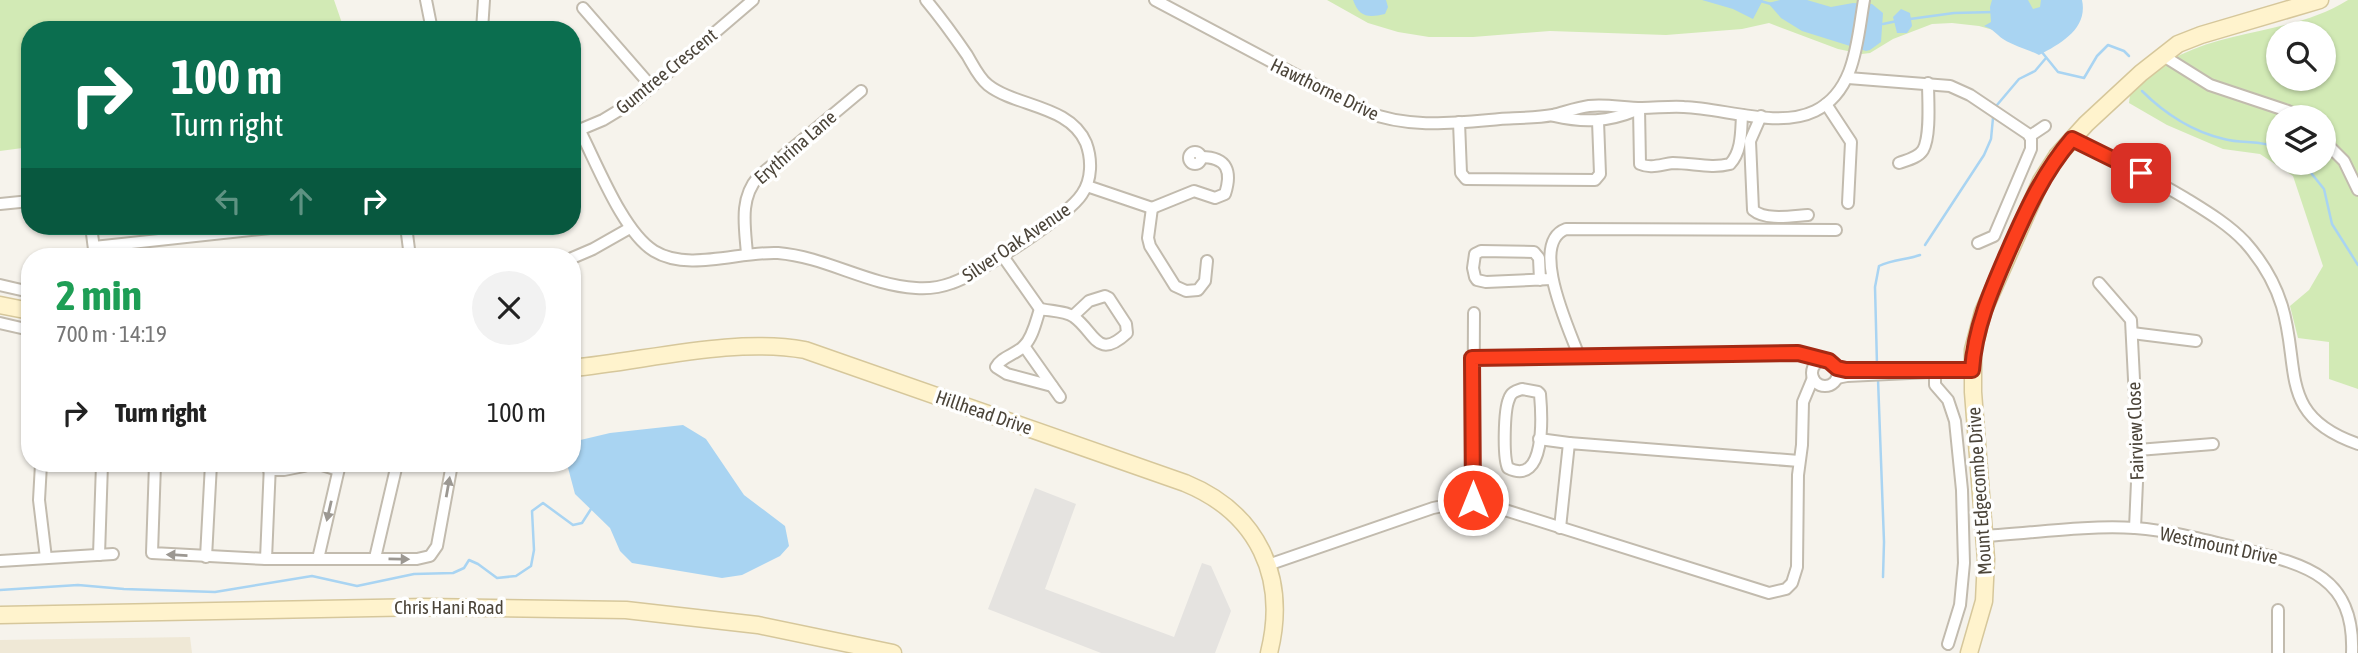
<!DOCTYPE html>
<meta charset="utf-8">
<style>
body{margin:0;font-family:"Asap Condensed",sans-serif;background:#f2f2f2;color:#222;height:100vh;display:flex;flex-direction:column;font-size:26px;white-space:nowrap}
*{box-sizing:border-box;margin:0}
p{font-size:23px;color:#767676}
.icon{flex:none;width:38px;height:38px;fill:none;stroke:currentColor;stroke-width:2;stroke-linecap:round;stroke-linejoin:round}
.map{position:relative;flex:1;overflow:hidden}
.side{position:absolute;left:21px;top:248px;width:560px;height:224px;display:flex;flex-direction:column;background:#fff;border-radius:28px;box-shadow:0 2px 5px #0004}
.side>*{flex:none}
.hud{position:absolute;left:21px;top:21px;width:560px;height:214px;border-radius:28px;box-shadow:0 2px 5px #0004;background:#0b6e4f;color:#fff;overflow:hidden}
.controls{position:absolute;left:2266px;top:21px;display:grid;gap:14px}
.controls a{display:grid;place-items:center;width:70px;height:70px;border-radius:50%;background:#fff;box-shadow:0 2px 5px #0004;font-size:35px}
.pin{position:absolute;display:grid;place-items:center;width:60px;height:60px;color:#fff;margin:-30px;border-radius:14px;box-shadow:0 4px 10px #0006}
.me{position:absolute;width:77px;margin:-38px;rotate:0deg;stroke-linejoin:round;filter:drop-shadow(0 0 5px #0008)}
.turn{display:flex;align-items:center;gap:24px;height:147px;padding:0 35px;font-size:32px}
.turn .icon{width:91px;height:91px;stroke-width:2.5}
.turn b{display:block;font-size:49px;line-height:60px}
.lanes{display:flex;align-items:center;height:66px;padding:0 35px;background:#0003;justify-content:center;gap:35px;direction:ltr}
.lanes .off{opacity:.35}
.round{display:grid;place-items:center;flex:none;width:74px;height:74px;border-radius:37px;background:#f2f2f2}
.headline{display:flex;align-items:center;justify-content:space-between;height:119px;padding:0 35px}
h1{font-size:42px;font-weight:700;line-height:52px;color:#1e9e55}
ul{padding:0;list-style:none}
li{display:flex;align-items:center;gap:21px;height:91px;padding:0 35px}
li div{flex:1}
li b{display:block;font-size:26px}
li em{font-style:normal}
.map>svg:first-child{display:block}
.education{fill:#efe8d6}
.green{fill:#d2eab5;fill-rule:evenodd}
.parking{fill:#e5e3e0}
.water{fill:#a9d4f2}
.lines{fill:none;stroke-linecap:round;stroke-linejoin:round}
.stream{stroke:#a9d4f2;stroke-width:2.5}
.street-casing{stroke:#c2bbae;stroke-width:14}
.secondary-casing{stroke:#d6c79b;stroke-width:19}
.street{stroke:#fff;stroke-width:10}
.secondary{stroke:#fff3cd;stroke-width:16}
.oneway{fill:#9c9892}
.route-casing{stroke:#a42913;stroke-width:18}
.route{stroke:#fc3f1d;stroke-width:12}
.labels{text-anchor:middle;stroke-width:7;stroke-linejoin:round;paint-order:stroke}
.street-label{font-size:19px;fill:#4b4439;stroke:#fff}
</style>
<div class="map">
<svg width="2358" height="653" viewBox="0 0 2358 653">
<rect width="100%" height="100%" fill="#f6f3ec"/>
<path class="education" d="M190 637 192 653H0V640Z"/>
<g class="green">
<path d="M0 0H334L343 26 336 30H30V147L0 151Z"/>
<path d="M1327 0H2061L2004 33 1979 26 1952 23 1932 24 1893 39 1870 53 1862 54 1838 49 1769 23 1742 29 1666 35 1550 31 1473 37H1429L1398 32 1368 23Z"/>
<path d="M2348 0H2358V389L2329 379V342L2298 338 2290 306 2309 290 2323 266 2293 176 2260 154 2223 149 2167 125 2129 103 2130 95C2144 81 2161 64 2180 55 2233 29 2297 32 2348 0ZM2278 33H2324V79H2278ZM2278 117H2324V163H2278Z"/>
</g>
<path class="parking" d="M1035 488 1076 504 1045 589 1174 637 1202 563 1211 566 1231 611 1215 653H1101L988 609Z"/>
<g class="water">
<path d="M1353 0H1386L1388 7 1385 14C1368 18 1359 17 1353 0Z"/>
<path d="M1702 0H1763L1753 19 1733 9Z"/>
<path d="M1780 0H1807L1831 7 1853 3 1872 4 1883 13 1881 42 1870 50 1866 51 1802 31 1781 18 1768 3Z"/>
<path d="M1992 0H2028L2033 9 2040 7 2041 0H2082C2088 28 2062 43 2039 55 2027 49 2014 46 2003 39 1996 34 1993 29 1984 26L1991 22 1990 7Z"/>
<path d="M1901 9 1910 13 1912 26 1907 33H1897L1893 17Z"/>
<path d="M683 425 706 439 744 495 785 526 789 546 780 556 742 575 722 578 632 563 620 551 610 528 575 494 567 464H572V442L610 433Z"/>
</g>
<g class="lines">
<g class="stream">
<path d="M1757 0 1771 4"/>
<path d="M1910 19 1954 13 1994 12"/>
<path d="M1883 24 1897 21"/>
<path d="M2041 51 2058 72 2084 78 2097 56 2108 45 2124 51 2129 56"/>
<path d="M2142 91C2164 113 2193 132 2224 139 2242 144 2261 140 2278 148"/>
<path d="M1997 105 2019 79 2035 71 2046 58"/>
<path d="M2303 163 2324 189 2332 224 2358 265"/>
<path d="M1925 245 1984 155 1991 139 1993 118"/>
<path d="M1877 365 1875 287 1879 266C1893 259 1906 260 1920 255"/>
<path d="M1878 379 1884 542 1883 577"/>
<path d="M0 590 78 585 124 589 215 592 312 576 357 586 414 574 453 573 464 568 469 560 478 564 497 578 516 576 531 566 534 550 532 511 543 503 573 525 582 523 591 509"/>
</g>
<defs>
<g id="street">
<path d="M426 0 432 30"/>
<path d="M1155 0 1364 111C1408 129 1454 123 1500 119 1517 118 1536 118 1553 115 1565 112 1576 108 1589 106 1607 104 1624 108 1642 108 1656 108 1670 106 1684 107 1723 108 1778 129 1815 111 1856 91 1857 40 1864 0"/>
<path d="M583 8 651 86"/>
<path d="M482 30 484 0"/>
<path d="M2162 55 2210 85 2288 111 2300 117"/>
<path d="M1848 78 1950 86 1970 95 2028 134 2031 139V149L1994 236 1978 243"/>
<path d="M1826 104 1851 142 1848 203"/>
<path d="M1639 108 1640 164C1651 169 1662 164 1673 163 1693 163 1711 169 1730 164 1742 151 1741 132 1742 115"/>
<path d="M1554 116C1584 123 1608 122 1637 110"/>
<path d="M1761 116 1750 141 1753 210C1766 221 1792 216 1808 215"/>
<path d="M1459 122 1461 173 1466 179 1595 180 1600 174 1598 121"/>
<path d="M580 131C597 164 623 232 654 251 688 272 740 251 778 253 826 257 868 285 916 288 928 289 941 287 952 283 977 275 1069 215 1082 194 1092 180 1092 159 1086 143 1070 105 1016 107 988 85 979 78 973 65 967 55 954 36 941 18 926 0"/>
<path d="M572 133 603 120 636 100 753 0"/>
<path d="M2030 136 2045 126"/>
<path d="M2072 139C2110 157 2148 176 2185 198 2206 211 2228 224 2245 242 2261 260 2275 283 2282 306 2301 369 2277 416 2358 444"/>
<path d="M2324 141 2344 161 2358 190"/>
<circle cx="1195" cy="158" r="6"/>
<path d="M1899 163C1907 160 1918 158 1923 150 1931 136 1928 99 1928 83"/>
<path d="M1087 186 1152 208"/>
<path d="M0 204 30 201"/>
<path d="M1152 208 1148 238 1150 246 1175 286 1186 291 1198 290 1205 281 1207 261"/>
<path d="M1152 208 1194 191 1215 198 1225 194C1232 172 1228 157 1201 157"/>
<path d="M91 226 95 257"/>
<path d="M406 226 410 257"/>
<path d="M94 247 289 226"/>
<path d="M747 254C745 227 739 199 758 177L861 91"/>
<path d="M1002 255 1040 309"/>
<path d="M572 258 593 249 630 228"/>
<path d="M1540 280 1539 258 1534 252 1481 251 1475 254 1473 268 1475 277 1477 280 1486 282 1551 279"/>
<path d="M2099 283 2131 320 2138 459 2135 528"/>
<path d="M0 285 30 292"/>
<path d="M1040 309C1050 311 1066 311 1074 317 1095 332 1097 361 1127 333L1126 324 1109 298 1105 296 1089 301 1073 316"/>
<path d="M1040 309C1036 321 1033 337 1024 346 1015 355 1001 357 996 367L1007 374 1052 386"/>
<path d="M1474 313 1473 500 1769 593 1786 589 1792 583 1797 567 1798 475 1802 445 1803 402 1813 378"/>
<path d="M0 323 30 330"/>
<path d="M2132 333 2196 341"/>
<path d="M1024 346 1060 397"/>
<path d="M1579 356C1570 331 1528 243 1566 229L1836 230"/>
<path d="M1472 358 1784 353H1798L1822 361"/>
<circle cx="1825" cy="373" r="13"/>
<path d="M1837 368 1855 370"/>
<path d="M1935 371V385L1948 400 1955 421 1962 490 1964 563 1960 605 1948 644"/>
<path d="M1837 378 1847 376 1972 370"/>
<path d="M1522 389 1538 392 1540 394C1542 416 1546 487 1508 468 1503 458 1504 410 1509 399 1511 392 1516 391 1522 389Z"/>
<path d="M1539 439 1569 443"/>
<path d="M2138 450 2213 444"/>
<path d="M41 464 39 500 46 558"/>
<path d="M155 464 152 553 266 559H417L430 556 437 546 452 464"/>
<path d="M319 464 338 470"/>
<path d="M269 470H284L304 466"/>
<path d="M1560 528 1569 443 1799 461"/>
<path d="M1985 536C2034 533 2086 525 2135 528 2173 531 2209 541 2246 550 2307 565 2355 577 2352 653"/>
<path d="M99 555 102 464"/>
<path d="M206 557 211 464"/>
<path d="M375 558 397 464"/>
<path d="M266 559 270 464"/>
<path d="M318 559 340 464"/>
<path d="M0 561 113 554"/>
<path d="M1268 565 1433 508 1473 500"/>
<path d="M2278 653V610"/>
</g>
<g id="secondary">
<path d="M0 305 30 311"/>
<path d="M572 368C646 361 733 337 805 350L1185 483C1258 513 1288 577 1269 653"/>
<path d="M0 615 425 607 626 610 758 625 893 653"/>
<path d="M1969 653 1984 601 1986 559 1973 392V350L1983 312 2041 181 2057 156 2086 124 2141 73 2178 44 2201 35 2320 0"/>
</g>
</defs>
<use href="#street" class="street-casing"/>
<use href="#secondary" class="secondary-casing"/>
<use href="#street" class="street"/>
<use href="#secondary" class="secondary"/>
</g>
<defs><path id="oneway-solid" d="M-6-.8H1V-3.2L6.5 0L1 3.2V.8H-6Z" transform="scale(1.75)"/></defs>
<g class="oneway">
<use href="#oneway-solid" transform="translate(448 487) rotate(-80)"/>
<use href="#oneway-solid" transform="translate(329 511) rotate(103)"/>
<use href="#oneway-solid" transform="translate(177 555) rotate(-177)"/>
<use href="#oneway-solid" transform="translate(399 559) rotate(1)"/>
</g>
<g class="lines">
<defs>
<path id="route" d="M1473 500 1472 358 1798 353 1829 361 1837 368 1846 370H1972C1975 327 1991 291 2008 252 2026 211 2043 173 2072 139L2141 173"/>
</defs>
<use href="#route" class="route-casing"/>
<use href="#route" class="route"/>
</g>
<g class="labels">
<g class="street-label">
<text transform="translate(666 71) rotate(-39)" y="7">Gumtree Crescent</text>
<text transform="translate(1325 89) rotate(26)" y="7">Hawthorne Drive</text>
<text transform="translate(795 147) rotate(-41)" y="7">Erythrina Lane</text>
<text transform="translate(1016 242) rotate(-34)" y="7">Silver Oak Avenue</text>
<text transform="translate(984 412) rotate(19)" y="7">Hillhead Drive</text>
<text transform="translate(2135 431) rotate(-92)" y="7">Fairview Close</text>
<text transform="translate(1979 491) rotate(-94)" y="7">Mount Edgecombe Drive</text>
<text transform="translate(2219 545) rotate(12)" y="7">Westmount Drive</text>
<text x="449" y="614">Chris Hani Road</text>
</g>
</g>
</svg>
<div class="controls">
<a><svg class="icon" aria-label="search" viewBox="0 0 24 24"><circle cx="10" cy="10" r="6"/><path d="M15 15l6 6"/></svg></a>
<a><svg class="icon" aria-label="layers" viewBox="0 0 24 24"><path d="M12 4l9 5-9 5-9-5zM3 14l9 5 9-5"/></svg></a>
</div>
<div class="pin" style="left:2141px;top:173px;background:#d93025"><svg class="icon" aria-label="arrive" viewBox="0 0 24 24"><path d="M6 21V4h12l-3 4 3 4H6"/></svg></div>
<svg class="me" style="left:1473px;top:500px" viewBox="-20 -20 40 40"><circle r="17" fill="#fc3f1d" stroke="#fff" stroke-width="3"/><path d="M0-11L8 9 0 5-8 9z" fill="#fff"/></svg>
<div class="hud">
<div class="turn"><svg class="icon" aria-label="right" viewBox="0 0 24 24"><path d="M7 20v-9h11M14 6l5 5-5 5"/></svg><div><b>100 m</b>Turn right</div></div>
<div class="lanes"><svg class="icon off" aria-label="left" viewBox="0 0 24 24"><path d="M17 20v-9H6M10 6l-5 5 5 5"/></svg><svg class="icon off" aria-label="ahead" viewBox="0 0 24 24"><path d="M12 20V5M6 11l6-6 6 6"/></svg><svg class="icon" aria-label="right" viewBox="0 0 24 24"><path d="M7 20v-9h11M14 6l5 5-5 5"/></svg></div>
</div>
<section class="side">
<div class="headline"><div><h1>2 min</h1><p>700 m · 14:19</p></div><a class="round"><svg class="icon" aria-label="close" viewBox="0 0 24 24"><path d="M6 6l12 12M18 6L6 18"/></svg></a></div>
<ul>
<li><svg class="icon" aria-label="right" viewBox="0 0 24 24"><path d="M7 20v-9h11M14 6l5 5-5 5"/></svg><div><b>Turn right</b></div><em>100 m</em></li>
</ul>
</section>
</div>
